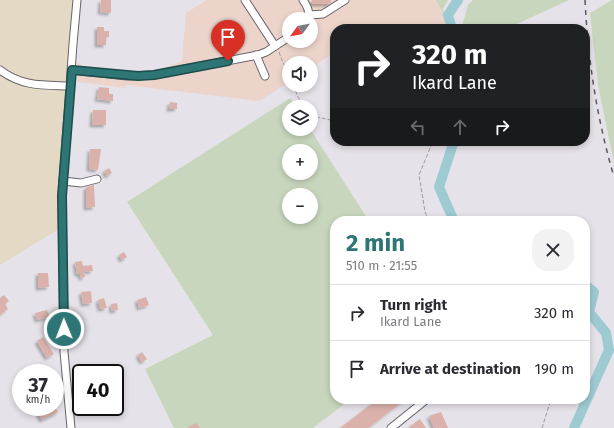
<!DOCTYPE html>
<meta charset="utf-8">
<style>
body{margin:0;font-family:"Fira Sans",sans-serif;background:#f2f2f3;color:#2b2b33;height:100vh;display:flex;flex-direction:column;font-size:15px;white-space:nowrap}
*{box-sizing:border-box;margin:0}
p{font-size:13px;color:#7c7c81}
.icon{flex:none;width:22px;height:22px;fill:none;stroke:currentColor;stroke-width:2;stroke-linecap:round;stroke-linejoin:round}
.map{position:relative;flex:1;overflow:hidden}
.drawer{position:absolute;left:330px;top:216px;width:260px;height:188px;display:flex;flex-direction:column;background:#fff;border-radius:16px;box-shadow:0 2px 6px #0003}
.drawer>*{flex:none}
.hud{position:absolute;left:330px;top:24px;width:260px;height:122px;border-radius:16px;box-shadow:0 2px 6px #0003;background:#202124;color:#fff;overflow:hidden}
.needle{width:26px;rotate:237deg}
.fabs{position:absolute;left:282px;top:12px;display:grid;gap:8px}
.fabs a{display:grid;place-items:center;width:36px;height:36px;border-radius:50%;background:#fff;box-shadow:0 2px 6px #0003;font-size:20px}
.speed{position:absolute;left:12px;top:364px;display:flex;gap:8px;font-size:20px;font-weight:700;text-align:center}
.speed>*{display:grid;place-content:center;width:52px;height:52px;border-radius:50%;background:#fff;box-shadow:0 2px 6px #0003;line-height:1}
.speed small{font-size:10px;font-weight:400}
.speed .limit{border:2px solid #111;border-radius:6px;background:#fff;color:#111}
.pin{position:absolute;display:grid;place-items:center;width:34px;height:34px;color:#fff;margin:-41px -17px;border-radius:50% 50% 50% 0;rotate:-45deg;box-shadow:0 0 4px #0007}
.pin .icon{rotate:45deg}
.me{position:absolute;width:44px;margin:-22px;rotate:359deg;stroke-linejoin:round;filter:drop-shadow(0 0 3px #0008)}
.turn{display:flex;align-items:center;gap:14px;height:84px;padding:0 16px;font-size:18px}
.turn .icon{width:52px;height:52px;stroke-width:2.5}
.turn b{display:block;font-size:28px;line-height:34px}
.lanes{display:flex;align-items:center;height:38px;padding:0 16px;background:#0003;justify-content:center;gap:20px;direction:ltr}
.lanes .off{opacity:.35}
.round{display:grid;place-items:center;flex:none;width:42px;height:42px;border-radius:16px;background:#f2f2f3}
.head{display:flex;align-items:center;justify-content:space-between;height:68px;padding:0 16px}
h1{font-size:24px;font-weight:700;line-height:30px;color:#2d7675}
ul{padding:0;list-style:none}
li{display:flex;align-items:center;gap:12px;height:56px;padding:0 16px;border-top:1px solid #e1e1e2}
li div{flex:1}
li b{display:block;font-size:15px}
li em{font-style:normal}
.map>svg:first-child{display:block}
.commercial{fill:#e4d9c4}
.education{fill:#ecd4cb;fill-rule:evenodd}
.green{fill:#c8d6bd;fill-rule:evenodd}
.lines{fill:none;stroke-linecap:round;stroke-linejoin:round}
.river{stroke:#9ecad2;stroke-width:10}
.building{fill:#dab2ab;filter:url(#shadow)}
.minor-casing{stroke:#676369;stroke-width:9}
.path{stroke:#9c999e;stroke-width:1;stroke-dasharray:4 2;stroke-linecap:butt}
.minor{stroke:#fff;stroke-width:7}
.rail{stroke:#5c595e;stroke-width:1.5;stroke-dasharray:5 5;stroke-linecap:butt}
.route-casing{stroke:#1d4d4c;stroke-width:10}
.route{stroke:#2d7675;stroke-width:7}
</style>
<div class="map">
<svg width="614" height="428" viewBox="0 0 614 428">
<defs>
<filter id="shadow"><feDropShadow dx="-2.5" dy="2.5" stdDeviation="1" flood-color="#0004"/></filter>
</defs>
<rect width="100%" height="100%" fill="#e6e2e9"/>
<path class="commercial" d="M0 0H73L65 95 60 162 59 229 0 265Z"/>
<path class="education" d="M207 0H436L445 17 449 29 391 28 387 29H335V52L311 68V63H289V82L259 101 126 85V88L78 82 77 59 78 62 81 65 130 72 156 71 182 61 186 13ZM289 19H311V41H289Z"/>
<g class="green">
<path d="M436 0H448L443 9 445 17Z"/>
<path d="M473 0H569L506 29H462V26L468 5Z"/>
<path d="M612 0H614V163L598 85 590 13Z"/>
<path d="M290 98 296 107H289V129H310L369 221H335V399H351L313 428H174L145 369 213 335 127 202ZM289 151H311V173H289ZM289 195H311V217H289Z"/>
</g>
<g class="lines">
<g class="river">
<path d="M452 29 448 15 458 0"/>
<path d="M455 221 453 219 439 187 453 144 456 141"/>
<path d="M574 428 609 350 606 333 589 312 594 292 585 285"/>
</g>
</g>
<g class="building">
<path d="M101 0H111V13L100 12Z"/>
<path d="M312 0H331V3L329 4H312Z"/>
<path d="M97 27H104V31H109V37H106V45H97Z"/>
<path d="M99 87 109 88V94H113V101L97 99Z"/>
<path d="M170 102 177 103V109H169Z"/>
<path d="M93 110H106V125H92Z"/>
<path d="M90 149H101L98 170 89 169Z"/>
<path d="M109 168 112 173 107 176 104 171Z"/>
<path d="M94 185 95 207 86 208V187Z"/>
<path d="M124 252 127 257 122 260 119 255Z"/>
<path d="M82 261 83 266 92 265 93 271 84 272 85 277 81 278 80 274H77L75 262Z"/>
<path d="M38 273H48L49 287 38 288Z"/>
<path d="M91 291 92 303 83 304 81 292Z"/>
<path d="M4 295 9 301 5 304 8 309 0 315V298Z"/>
<path d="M146 297 149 305 139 308 137 300Z"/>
<path d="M104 298 107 308 100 309 98 300Z"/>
<path d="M117 303 118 310 112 311 111 304Z"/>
<path d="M47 310 50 317 37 320 35 313Z"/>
<path d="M43 337 54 354 47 358 37 341Z"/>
<path d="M142 352 147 359 142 362 138 355Z"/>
<path d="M378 399H406L368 428H340Z"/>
<path d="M41 407H55L58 412 42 420 38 413 43 411Z"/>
<path d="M441 412 448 428H434L429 416Z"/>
<path d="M420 419 426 428H408Z"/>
<path d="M196 423 200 428H188Z"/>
</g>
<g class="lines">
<defs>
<g id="minor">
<path d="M245 0 275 46"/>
<path d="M303 0C307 6 310 11 308 19"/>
<path d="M309 15 323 14 345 0"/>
<path d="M256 55 265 76"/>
<path d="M0 70C23 87 43 85 70 86"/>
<path d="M72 70 127 76 154 75 258 55 266 52 289 37"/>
<path d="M63 181 81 183 97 179"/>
<path d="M71 428 64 352 62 196 73 44 77 0"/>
<path d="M391 428 427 399"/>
</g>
</defs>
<use href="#minor" class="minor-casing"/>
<g class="path">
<path d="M279 52 283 63 289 70"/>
<path d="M293 85 298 97 304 107"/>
<path d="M311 113 317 117 335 121"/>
<path d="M429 221 425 212 419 175 433 141"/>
<path d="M542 428 551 399"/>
</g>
<use href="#minor" class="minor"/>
<path class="rail" d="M585 0C588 61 597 119 614 177"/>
</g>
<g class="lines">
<defs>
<path id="route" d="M64 329 62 196 72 70 138 76 154 75 228 61"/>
</defs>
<use href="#route" class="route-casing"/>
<use href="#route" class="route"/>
</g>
</svg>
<div class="fabs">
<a><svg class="needle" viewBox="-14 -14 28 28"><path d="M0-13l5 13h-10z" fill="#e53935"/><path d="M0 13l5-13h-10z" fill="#7c7c81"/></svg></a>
<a><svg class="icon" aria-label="sound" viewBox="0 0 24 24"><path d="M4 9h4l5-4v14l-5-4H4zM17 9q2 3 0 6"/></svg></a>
<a><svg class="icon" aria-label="layers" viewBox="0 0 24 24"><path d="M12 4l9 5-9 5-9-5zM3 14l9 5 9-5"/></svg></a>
<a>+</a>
<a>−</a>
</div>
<div class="speed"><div>37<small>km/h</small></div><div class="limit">40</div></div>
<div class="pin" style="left:228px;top:61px;background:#d93025"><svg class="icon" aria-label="arrive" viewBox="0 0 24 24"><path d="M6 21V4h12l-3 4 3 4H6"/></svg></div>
<svg class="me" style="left:64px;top:329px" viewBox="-20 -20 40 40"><circle r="17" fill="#2d7675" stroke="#fff" stroke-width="3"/><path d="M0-11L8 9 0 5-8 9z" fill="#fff"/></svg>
<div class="hud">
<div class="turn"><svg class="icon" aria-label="right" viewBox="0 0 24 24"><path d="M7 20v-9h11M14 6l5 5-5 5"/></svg><div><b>320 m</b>Ikard Lane</div></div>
<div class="lanes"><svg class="icon off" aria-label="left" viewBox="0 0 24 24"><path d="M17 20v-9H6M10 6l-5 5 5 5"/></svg><svg class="icon off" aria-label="ahead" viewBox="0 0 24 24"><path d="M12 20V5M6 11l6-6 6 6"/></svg><svg class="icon" aria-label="right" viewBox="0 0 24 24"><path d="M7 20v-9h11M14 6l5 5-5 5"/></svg></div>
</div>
<section class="drawer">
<div class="head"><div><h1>2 min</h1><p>510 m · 21:55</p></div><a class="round"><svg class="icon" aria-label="close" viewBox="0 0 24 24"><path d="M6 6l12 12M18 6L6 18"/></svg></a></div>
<ul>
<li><svg class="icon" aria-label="right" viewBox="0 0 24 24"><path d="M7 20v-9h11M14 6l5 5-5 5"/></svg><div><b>Turn right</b><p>Ikard Lane</p></div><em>320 m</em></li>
<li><svg class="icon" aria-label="arrive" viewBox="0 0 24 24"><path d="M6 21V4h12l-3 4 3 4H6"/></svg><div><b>Arrive at destination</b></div><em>190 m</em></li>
</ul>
</section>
</div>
